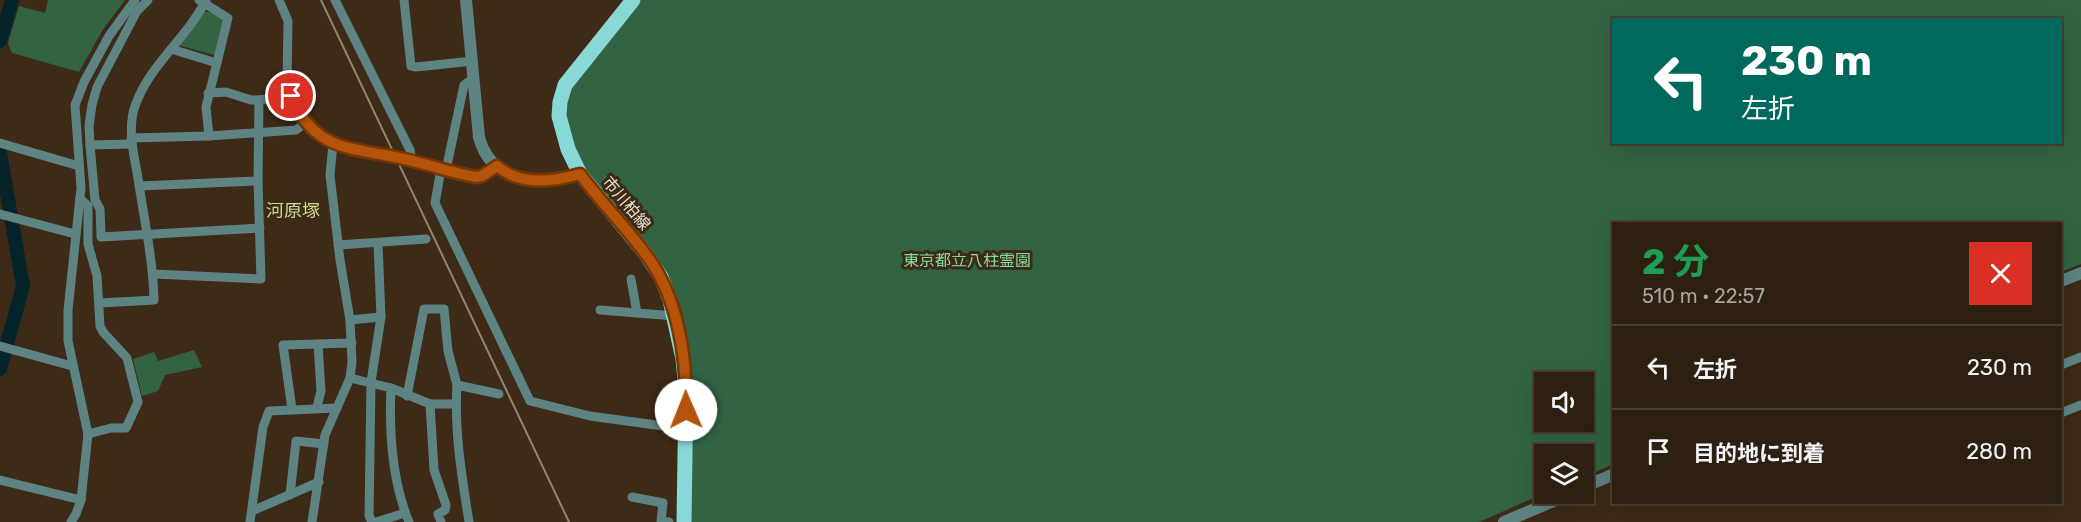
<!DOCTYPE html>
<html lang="ja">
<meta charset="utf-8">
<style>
body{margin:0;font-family:Rubik,"Noto Sans JP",sans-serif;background:#36281a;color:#f1f3f6;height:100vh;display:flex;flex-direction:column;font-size:22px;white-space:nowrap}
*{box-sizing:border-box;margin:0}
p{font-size:20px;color:#a7a39f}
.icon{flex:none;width:33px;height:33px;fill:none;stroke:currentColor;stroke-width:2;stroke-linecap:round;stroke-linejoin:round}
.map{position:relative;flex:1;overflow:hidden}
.details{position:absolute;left:1612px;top:222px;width:450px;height:282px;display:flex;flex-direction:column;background:#2e2011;border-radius:0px;box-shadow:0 6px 24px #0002,0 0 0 2px #493e31}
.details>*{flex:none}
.top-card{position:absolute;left:1612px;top:18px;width:450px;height:126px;border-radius:0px;box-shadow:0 6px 24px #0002,0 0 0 2px #493e31;background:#00695c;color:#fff;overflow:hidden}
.buttons{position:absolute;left:1534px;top:372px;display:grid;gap:12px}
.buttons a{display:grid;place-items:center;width:60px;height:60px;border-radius:0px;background:#2e2011;box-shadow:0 6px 24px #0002,0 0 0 2px #493e31;font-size:30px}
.pin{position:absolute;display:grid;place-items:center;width:51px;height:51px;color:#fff;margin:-26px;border:3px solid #fff;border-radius:50%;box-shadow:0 2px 6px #0007}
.me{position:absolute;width:66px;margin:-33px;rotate:359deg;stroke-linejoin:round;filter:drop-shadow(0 0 4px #0008)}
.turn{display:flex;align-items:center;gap:21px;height:126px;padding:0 30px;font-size:27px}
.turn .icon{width:78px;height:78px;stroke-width:2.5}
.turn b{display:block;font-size:42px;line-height:51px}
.round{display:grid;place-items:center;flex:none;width:63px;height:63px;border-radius:0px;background:#36281a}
.headline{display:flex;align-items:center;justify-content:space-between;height:102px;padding:0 30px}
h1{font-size:36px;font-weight:700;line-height:45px;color:#1e9e55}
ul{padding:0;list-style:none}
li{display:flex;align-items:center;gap:18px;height:84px;padding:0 30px;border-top:2px solid #493e31}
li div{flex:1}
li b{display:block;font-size:22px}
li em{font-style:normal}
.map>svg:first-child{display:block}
.green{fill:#326443;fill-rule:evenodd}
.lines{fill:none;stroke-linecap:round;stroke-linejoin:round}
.river{stroke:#052429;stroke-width:14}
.minor{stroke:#5e8383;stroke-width:9}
.tertiary{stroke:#5e8383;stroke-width:12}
.primary{stroke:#88d8d8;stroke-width:15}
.rail{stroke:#938373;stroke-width:2}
.minor-bridge{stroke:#5e8383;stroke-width:9}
.route-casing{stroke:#753606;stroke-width:15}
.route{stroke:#b45309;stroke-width:10}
.labels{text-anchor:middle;stroke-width:6;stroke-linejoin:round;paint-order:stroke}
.street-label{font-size:16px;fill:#ecdfd4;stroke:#3d2a17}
.park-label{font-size:16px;fill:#83dda0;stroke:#3d2a17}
.neighbourhood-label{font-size:18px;fill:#cbda8e;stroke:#3d2a17}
</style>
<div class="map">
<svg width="2081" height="522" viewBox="0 0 2081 522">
<rect width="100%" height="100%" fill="#3d2a17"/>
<g class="green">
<path d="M48 0H125L102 31 79 72 12 53 8 43 19 6 45 13Z"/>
<path d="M641 0H2081V264L2061 272V224H1614V464L1584 477V454H1545V493L1479 522H690C691 447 703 351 671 282L587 172C572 145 560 120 570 88ZM1614 20H2061V142H1614ZM1545 382H1584V422H1545Z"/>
<path d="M204 12H209L225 19 217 56 178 45Z"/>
<path d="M194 350 202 367 165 375 158 391 142 396 133 359 154 352 158 361Z"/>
</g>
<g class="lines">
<g class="river">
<path d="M0 41 12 0"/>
<path d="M0 153 23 286 0 369"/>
</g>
<g class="minor">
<path d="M148 0 137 11 97 87 92 105 89 126 90 145 95 200 100 209 101 237 260 228"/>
<path d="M279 0 288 21 287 82 296 109 305 123 333 144 356 151 384 154"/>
<path d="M335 0 410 150 412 160 462 174"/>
<path d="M404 0 411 66 416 67 473 61"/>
<path d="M171 49 217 63"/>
<path d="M208 93 226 92 251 100H259L291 96"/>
<path d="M209 136 296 130 305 123"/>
<path d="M131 138 209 136 206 107 228 18 199 0"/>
<path d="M0 143 79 166"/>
<path d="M90 145 132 144"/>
<path d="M441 169 435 203 530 401 590 416 685 429"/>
<path d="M446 170 464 85 468 82 474 81"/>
<path d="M139 186 258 181"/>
<path d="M80 199 88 206V244L97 276 100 326 103 332 127 358 138 402 126 428H111L88 434"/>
<path d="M0 214 75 234"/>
<path d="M338 245 426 239"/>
<path d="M154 274 261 279 258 181 259 100"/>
<path d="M631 279 637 313"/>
<path d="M100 303 154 300C153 259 144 219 138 178 134 155 127 129 135 106 149 65 187 38 206 0"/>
<path d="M600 310 675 316"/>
<path d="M350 320 381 317"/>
<path d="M0 346 72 366"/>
<path d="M2061 365 2081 357"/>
<path d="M350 378 391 388C389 432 392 481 409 522"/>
<path d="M391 388 430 404 434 470 446 505 445 510 438 514 441 522"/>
<path d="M407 396 424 309H444L448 351 457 385"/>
<path d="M430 404H456"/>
<path d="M317 407 321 391 318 344"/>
<path d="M292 409 283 345 352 343"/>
<path d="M2061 413 2081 405"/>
<path d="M0 480 81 500"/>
<path d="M290 495 296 441 324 444"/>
<path d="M632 497 663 503 661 521 669 522"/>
<path d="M252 511 319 482"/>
<path d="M71 522 76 514 81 500 88 434 68 341V310L81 188 75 105 84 82 109 36 135 0"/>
<path d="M250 522 263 427 269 411 337 408"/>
<path d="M312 522 325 435 350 378 352 362 350 320 340 260 330 175 333 144"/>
<path d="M372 522 369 516 371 382 381 317 378 243"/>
<path d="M376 522 405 513"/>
<path d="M469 522C462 477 454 431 457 385L499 394"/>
</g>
<g class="tertiary">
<path d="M466 0 479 137C491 184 541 186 580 174"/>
<path d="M462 174C477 177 484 176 497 166"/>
<path d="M2061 281 2081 273"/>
<path d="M1584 487 1614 474"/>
<path d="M1504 522 1570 494"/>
</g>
<path class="primary" d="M633 0 565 85 560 102 559 116 568 149 580 174 645 253 661 277 670 300 683 359 686 390 684 522"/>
<path class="rail" d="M321 0 569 522"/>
<path class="minor-bridge" d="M384 154 412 160"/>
</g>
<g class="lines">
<defs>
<path id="route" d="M291 96C315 153 353 147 404 159 428 164 451 173 476 177L482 176 497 166C520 186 552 182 580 174 600 201 624 225 644 252 678 295 687 357 686 410"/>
</defs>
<use href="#route" class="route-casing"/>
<use href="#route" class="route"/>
</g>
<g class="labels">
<g class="street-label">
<text transform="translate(627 203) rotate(50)" y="6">市川柏線</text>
</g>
<g class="park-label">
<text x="967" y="266">東京都立八柱霊園</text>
</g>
<g class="neighbourhood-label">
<text x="293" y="217">河原塚</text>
</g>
</g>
</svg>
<div class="buttons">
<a><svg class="icon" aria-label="sound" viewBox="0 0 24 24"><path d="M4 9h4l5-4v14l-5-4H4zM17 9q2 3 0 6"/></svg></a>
<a><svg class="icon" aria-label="layers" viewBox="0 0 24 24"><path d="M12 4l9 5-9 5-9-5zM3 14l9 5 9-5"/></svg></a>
</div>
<div class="pin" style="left:291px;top:96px;background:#d93025"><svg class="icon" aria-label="arrive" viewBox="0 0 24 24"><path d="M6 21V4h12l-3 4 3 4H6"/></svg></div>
<svg class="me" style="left:686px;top:410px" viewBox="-20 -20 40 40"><circle r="19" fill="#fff"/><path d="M0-13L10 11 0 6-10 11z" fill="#b45309"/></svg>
<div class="top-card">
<div class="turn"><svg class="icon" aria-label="left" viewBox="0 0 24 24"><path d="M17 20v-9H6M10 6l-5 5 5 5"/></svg><div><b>230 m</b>左折</div></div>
</div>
<section class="details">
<div class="headline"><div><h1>2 分</h1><p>510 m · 22:57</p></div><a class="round" style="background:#d93025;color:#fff"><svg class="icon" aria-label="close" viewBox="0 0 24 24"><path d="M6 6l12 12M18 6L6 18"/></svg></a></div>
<ul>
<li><svg class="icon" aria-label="left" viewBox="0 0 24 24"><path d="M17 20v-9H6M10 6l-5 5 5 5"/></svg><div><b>左折</b></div><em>230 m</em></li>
<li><svg class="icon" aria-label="arrive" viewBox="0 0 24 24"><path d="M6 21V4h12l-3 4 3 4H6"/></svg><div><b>目的地に到着</b></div><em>280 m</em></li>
</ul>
</section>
</div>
